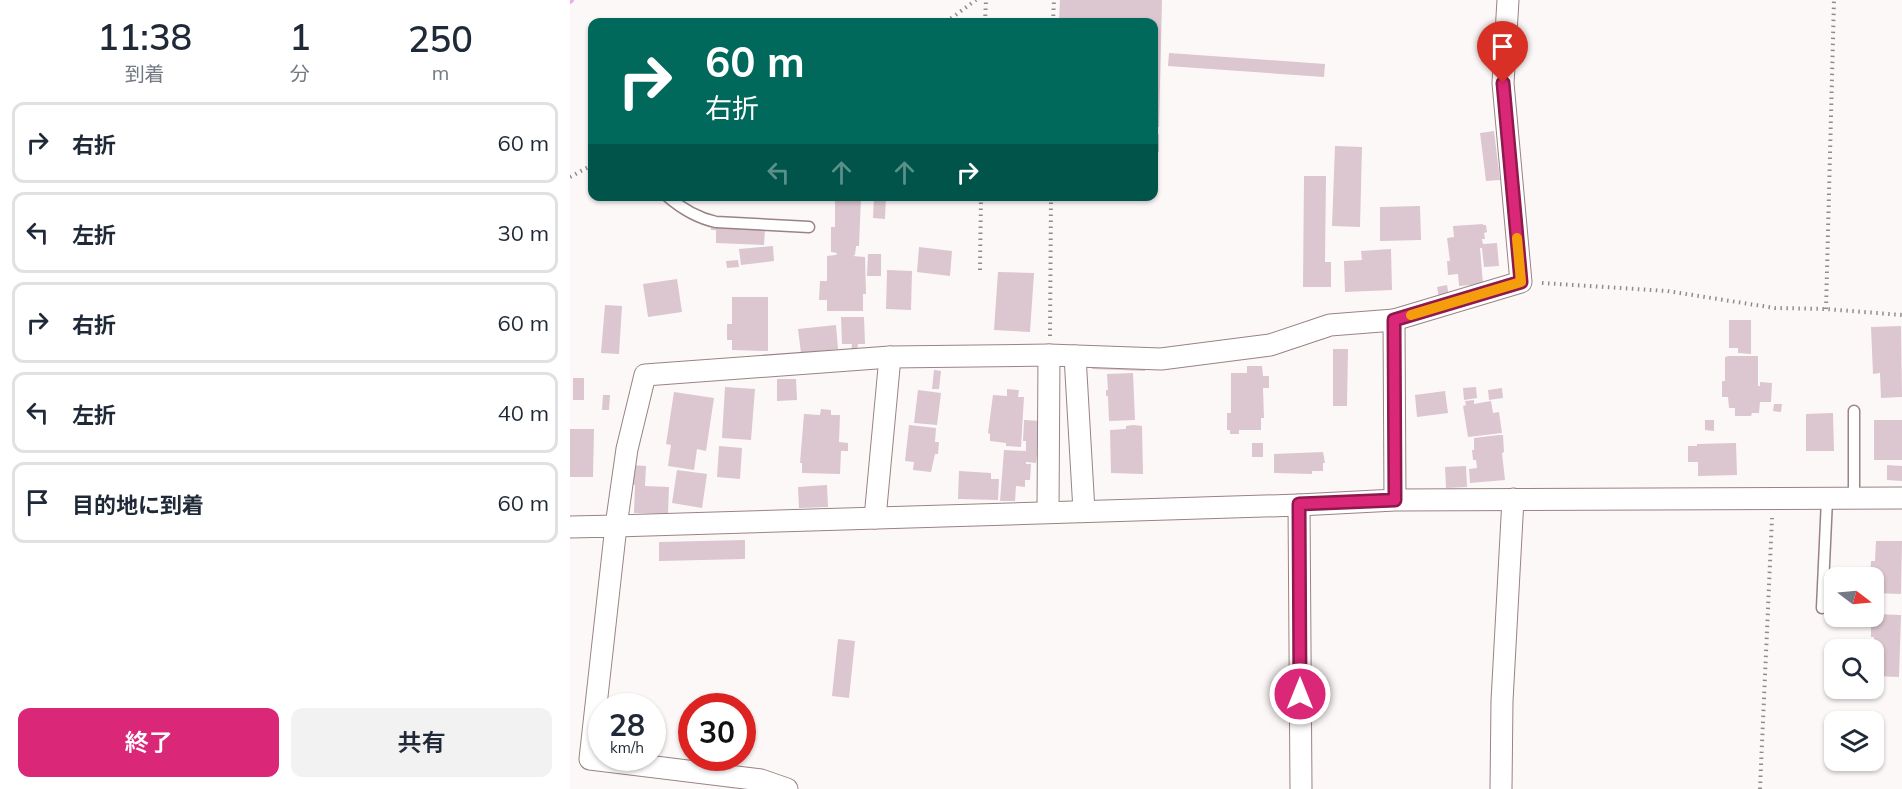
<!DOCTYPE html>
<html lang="ja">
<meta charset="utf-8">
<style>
body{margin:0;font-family:Mulish,"Noto Sans JP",sans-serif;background:#f2f2f3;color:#1f2937;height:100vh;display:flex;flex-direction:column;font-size:22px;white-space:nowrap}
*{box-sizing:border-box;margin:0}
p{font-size:20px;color:#747a83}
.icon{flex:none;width:33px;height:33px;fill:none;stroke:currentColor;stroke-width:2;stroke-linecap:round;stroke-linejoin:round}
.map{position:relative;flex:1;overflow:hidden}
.drawer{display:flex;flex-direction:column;background:#fff;width:570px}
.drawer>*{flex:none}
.guide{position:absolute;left:18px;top:18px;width:570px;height:183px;border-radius:12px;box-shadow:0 2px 4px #0004;background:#00695c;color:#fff;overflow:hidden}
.needle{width:39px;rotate:106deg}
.controls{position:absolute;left:1254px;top:567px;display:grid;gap:12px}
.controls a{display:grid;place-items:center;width:60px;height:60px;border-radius:12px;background:#fff;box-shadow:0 2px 4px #0004;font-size:30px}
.speed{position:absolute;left:18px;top:693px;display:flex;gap:12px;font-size:30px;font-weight:700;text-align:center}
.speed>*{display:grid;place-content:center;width:78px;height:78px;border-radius:50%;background:#fff;box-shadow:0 2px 4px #0004;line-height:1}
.speed small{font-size:15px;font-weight:400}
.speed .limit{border:9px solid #d22;background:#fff;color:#111}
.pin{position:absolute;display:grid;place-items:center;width:51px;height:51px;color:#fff;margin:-62px -26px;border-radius:50% 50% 50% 0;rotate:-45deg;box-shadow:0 0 6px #0007}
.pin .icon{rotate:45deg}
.me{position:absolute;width:66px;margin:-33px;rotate:0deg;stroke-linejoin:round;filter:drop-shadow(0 0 4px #0008)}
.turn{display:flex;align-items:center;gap:21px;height:126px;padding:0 18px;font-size:27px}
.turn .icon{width:78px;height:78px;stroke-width:2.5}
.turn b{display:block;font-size:42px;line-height:51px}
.lanes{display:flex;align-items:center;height:57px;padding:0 18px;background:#0003;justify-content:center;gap:30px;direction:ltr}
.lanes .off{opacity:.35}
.eta{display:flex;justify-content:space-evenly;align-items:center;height:102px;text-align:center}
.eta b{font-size:36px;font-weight:600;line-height:42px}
.cta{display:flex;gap:12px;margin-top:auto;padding:12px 18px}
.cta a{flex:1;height:69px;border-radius:12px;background:#db2777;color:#fff;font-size:24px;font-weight:600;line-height:69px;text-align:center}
.cta a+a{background:#f2f2f3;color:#1f2937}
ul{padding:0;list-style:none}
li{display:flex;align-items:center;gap:18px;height:81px;margin:0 12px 9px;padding:0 6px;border:3px solid #e0e1e3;border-radius:12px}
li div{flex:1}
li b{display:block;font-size:22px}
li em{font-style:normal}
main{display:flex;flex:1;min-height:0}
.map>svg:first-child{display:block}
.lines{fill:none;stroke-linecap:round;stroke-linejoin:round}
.stream{stroke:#edaaec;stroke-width:6}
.building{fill:#dcc6cf}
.lane-casing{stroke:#998384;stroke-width:13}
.street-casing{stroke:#998384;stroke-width:23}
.path{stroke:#928b8b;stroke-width:4;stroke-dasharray:1.5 4.5;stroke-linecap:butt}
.lane{stroke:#fff;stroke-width:10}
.street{stroke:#fff;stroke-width:21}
.route-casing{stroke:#8e194d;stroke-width:15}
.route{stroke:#db2777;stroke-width:10}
.slow{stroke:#f59e0b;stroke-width:10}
</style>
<main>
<section class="drawer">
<div class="eta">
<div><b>11:38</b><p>到着</p></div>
<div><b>1</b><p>分</p></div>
<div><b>250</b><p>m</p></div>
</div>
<ul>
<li><svg class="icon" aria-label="right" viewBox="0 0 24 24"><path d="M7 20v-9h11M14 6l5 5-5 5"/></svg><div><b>右折</b></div><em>60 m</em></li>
<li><svg class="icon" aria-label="left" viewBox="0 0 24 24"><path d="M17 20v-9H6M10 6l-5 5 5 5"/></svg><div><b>左折</b></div><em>30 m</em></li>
<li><svg class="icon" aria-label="right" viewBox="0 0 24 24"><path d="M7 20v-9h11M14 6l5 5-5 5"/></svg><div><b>右折</b></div><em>60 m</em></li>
<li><svg class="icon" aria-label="left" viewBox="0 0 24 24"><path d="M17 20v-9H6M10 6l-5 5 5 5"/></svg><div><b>左折</b></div><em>40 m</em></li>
<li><svg class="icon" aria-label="arrive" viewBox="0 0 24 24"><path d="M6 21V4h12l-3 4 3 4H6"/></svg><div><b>目的地に到着</b></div><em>60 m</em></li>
</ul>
<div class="cta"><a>終了</a><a>共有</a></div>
</section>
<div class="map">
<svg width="1332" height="789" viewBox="0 0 1332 789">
<rect width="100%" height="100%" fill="#fdf8f8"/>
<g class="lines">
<path class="stream" d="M0 1 1 0"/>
</g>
<g class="building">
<path d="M490 0H592L589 127H584V22H489Z"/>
<path d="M599 53 755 64 754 77 598 66Z"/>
<path d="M924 131 930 180 916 181 910 133Z"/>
<rect x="584" y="134" width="5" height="18"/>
<path d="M765 146 792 147 790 227 762 226Z"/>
<path d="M734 176H756L755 262H761V287H733Z"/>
<path d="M265 196H291L289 246H286L285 255 283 256 295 257 296 294H293V311H257V300H249L250 281H257V256L266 255 267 253 261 252V227H265Z"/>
<path d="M304 196H316L315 219 303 218Z"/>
<path d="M850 206 851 240 810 241V207Z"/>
<path d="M913 224V225H916L917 232 914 233 915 239H912L913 244 927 243 929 266 914 267 912 248H910L913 284 889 286 888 274 878 275 877 261H880L877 238 884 237 883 226Z"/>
<path d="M141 227 195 229 194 245 146 243V230H141Z"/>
<path d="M203 246 204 261 171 265 169 249Z"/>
<path d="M349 247 382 251 380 276 347 272Z"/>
<path d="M821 249 822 290 775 292 774 261 792 260 791 251Z"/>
<path d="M298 254H311V276H297Z"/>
<path d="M168 260 169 267 157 268 156 261Z"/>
<path d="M317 270 342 271 341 310 316 309Z"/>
<path d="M428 272 464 273 460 332 424 330Z"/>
<path d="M107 279 112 312 78 317 73 284Z"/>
<path d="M877 285 879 297 869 298 867 287Z"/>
<path d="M162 297H198V351L162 350V340H157V324H162Z"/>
<path d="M35 305 52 306 49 354 31 353Z"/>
<path d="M271 317H294L295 344H288L287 351H281L282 344H272Z"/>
<path d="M1159 320H1181V354L1168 353V348H1159Z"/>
<path d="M266 325 268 349 231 353 228 329Z"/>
<path d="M1331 326 1332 397 1311 398 1310 373 1303 374 1301 327Z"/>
<path d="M763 349H778L777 406H763Z"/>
<path d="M1159 356H1188V386H1190V382L1202 383 1201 402H1190L1189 413H1182L1181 416H1165V408H1159L1158 397H1152V381H1155V357Z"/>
<path d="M522 364 576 366 575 371 522 369Z"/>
<path d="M677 366H692L693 376H699V388H693L694 418H691V430H669V434H660V430H657V413H661V373H677Z"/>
<path d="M364 370 371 371 369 389H362Z"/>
<path d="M563 373 565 420 539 421 538 396H536V390H538L537 374Z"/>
<rect x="3" y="378" width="11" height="22"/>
<path d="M207 379H226L227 400 207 401Z"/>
<path d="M155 387 185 389 181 440 152 438Z"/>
<path d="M906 387 907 398 894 400 893 388Z"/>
<path d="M932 388 933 398 919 400 918 390Z"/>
<path d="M437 389 449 390 448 397H454L451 447 436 446V443L420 441V434L418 433 423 395 437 396Z"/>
<path d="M348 390 371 393 367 425 344 423Z"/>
<path d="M875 391 878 413 847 417 845 395Z"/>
<path d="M104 392 144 398 136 451 127 449 124 470 98 466 101 445 96 444Z"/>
<path d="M33 395H40L39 410H32Z"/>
<path d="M904 400V404L921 401 923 413 929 412 932 433 898 437 893 406 896 405 895 401Z"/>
<path d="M1204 404H1212L1211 412 1203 411Z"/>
<path d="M251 409 261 410V415H270L269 442 278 443V451H271L270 474 232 473V463H230L234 414 250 415Z"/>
<path d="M1263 413 1264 451H1236V414Z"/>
<path d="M454 420 471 421 466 463 456 462V464H461L460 480H455V487L446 486 445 501H430L434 450 456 451V441H453Z"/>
<path d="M1135 420H1144V431L1135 430Z"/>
<rect x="1304" y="420" width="28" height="40"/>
<path d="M339 425 366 428 365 442H369L368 454H365L361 472 343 470 344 462 335 461Z"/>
<path d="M563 425 572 426 573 474 541 473 540 430 556 429V426Z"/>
<path d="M0 429H24L23 477H0Z"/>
<path d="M929 435H933L934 452 932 453 935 480 900 483 899 469 907 468 906 460H903L902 450H904V438Z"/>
<rect x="682" y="443" width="11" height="14"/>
<path d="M1166 443 1167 475 1128 476V462H1118V446H1127V444Z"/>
<path d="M149 446 172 448 170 479 147 477Z"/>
<path d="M753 452 755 463H753V471H742V474L704 473V454Z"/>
<path d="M60 465 76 466 75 486 99 487 98 514 64 513 65 485H59Z"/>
<path d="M1317 465 1332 466V481L1317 480Z"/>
<path d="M896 466 897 487 876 488 875 467Z"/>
<path d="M107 470 137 474 132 508 102 503Z"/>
<path d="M389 471 421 473V479H429L428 500 388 499Z"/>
<path d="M257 485 258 507 229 508 228 487Z"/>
<path d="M175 540V559L89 561V542Z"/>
<path d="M1306 541H1332L1331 594 1304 593V578H1300L1301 561H1305Z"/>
<path d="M1305 614 1331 615 1329 677 1304 676V637H1301V626H1304Z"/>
<path d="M268 639 285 641 279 698 262 696Z"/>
</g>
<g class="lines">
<defs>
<g id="lane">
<path d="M97 196C112 209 127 218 146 222L239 227"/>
<path d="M1284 411V498"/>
<path d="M1252 608 1257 499"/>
</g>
<g id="street">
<path d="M824 320 951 282 933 83 938 0"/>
<path d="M505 356 514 511"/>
<path d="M825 500 824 320 760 325 700 345 591 359 479 355 320 357 75 375 57 449 46 526 729 505 825 500 1332 498"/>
<path d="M729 505 731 789"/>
<path d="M478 512 479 355"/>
<path d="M305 518 320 357"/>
<path d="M0 527 46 526 20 759 191 780 217 789"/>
<path d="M931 789 932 701 943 499"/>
</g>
</defs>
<use href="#lane" class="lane-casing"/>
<use href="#street" class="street-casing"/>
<g class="path">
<path d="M376 22 406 0"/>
<path d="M415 22 416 0"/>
<path d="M483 22 484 0"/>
<path d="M0 177 22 165"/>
<path d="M410 270 411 196"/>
<path d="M972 283 1097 291 1205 308 1256 309 1332 315"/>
<path d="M1256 309 1264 0"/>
<path d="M480 336 481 196"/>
<path d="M1190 789 1202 518"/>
</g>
<use href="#lane" class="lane"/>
<use href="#street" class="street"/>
</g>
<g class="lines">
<defs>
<path id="route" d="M730 694 729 504 825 500 824 320 951 282 933 83"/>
</defs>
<use href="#route" class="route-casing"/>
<use href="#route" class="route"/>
<path class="slow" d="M841 315 951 282 947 238"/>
</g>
</svg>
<div class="controls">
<a><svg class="needle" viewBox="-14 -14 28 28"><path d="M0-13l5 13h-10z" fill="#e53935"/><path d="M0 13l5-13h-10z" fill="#747a83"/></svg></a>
<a><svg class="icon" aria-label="search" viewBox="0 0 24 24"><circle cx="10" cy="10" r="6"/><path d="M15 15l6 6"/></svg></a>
<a><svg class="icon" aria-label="layers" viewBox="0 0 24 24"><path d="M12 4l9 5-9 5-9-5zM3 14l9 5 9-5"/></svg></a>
</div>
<div class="speed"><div>28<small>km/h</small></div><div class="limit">30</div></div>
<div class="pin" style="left:933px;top:83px;background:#d93025"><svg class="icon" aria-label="arrive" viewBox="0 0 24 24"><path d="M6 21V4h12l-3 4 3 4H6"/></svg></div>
<svg class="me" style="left:730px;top:694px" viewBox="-20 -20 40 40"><circle r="17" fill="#db2777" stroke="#fff" stroke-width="3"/><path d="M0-11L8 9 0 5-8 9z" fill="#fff"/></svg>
<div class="guide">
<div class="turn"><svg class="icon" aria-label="right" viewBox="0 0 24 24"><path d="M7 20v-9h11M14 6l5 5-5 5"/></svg><div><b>60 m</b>右折</div></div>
<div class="lanes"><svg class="icon off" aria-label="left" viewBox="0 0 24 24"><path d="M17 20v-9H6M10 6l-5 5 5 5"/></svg><svg class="icon off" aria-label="ahead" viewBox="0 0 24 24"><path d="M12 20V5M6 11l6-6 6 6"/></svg><svg class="icon off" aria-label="ahead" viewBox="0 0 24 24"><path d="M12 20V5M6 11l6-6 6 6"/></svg><svg class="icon" aria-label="right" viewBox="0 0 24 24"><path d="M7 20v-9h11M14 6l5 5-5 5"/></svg></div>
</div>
</div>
</main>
